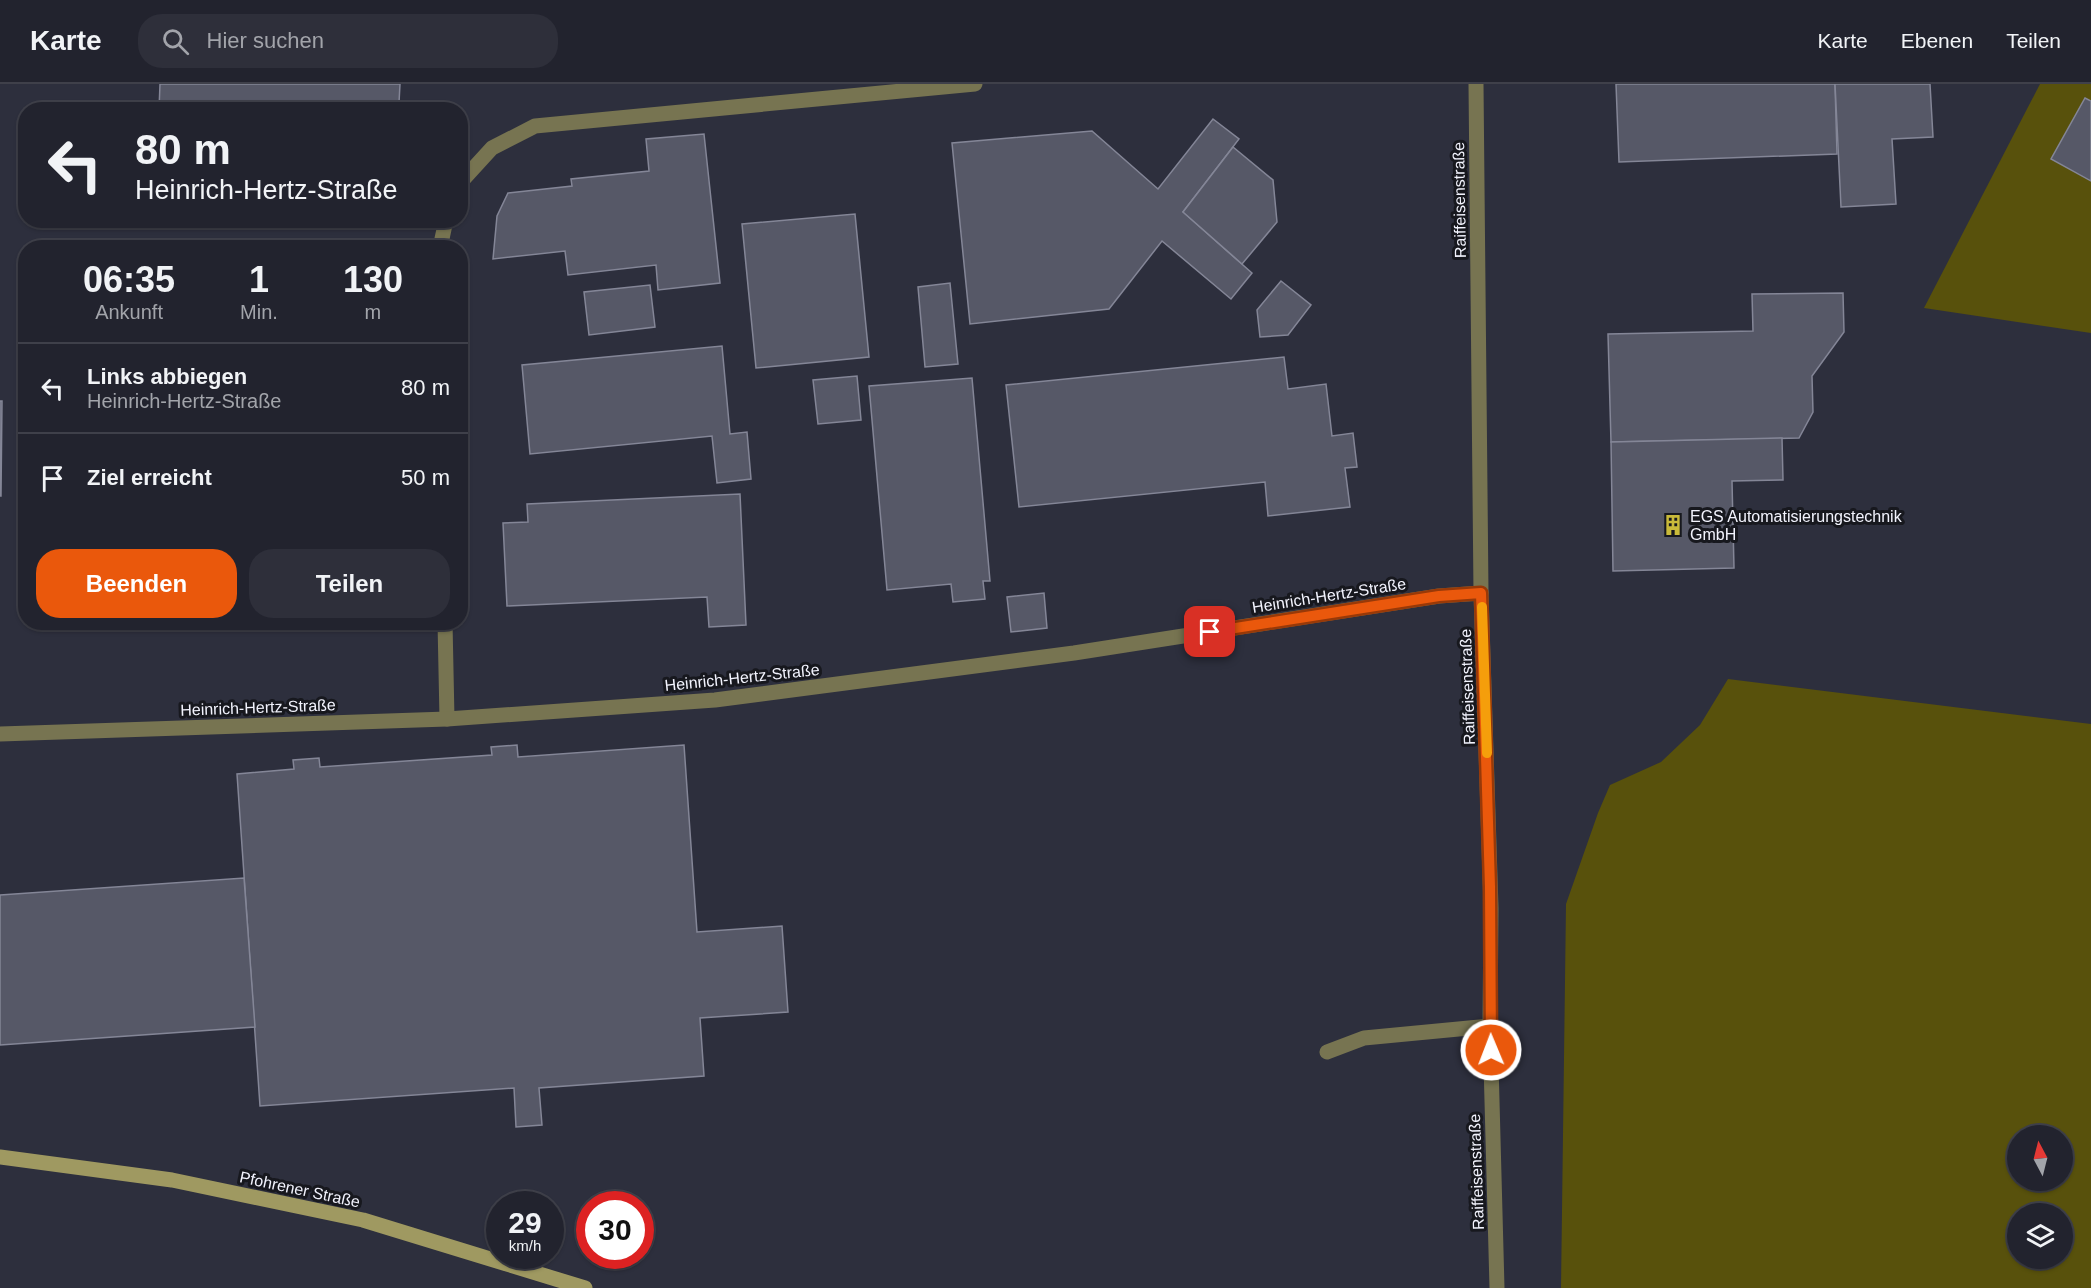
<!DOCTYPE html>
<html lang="de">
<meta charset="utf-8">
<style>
body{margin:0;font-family:Helvetica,sans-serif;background:#2e2f3a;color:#f1f3f6;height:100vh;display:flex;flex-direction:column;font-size:22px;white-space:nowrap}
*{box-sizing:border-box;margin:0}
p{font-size:20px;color:#a2a4aa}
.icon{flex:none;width:33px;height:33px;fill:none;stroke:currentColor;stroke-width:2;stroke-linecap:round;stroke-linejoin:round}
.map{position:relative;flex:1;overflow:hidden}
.sheet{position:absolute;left:18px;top:156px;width:450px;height:390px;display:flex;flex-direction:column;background:#22232e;border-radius:24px;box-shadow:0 2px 4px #0004,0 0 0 2px #3f404a}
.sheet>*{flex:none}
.top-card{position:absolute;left:18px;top:18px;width:450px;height:126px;border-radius:24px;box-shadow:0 2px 4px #0004,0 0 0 2px #3f404a;background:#22232e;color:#f1f3f6;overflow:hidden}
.needle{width:39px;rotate:353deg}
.tools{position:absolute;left:2007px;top:1041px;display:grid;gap:12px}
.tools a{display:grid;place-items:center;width:66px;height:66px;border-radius:50%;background:#22232e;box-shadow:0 2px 4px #0004,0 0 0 2px #3f404a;font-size:30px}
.speed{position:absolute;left:486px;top:1107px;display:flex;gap:12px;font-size:30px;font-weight:700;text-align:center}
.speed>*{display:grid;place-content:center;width:78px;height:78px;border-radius:50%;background:#22232e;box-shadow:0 2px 4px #0004,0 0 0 2px #3f404a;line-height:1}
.speed small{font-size:15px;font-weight:400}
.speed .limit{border:9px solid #d22;background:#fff;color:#111}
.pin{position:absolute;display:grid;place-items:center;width:51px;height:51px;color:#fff;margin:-26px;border-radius:12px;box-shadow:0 3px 9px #0006}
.me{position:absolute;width:66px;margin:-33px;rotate:359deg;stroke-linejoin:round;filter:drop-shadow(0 0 4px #0008)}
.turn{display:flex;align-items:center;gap:21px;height:126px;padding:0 18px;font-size:27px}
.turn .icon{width:78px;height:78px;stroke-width:2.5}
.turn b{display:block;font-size:42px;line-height:51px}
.eta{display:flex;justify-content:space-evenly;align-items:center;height:102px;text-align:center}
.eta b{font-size:36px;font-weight:600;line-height:42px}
.cta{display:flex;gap:12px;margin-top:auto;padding:12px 18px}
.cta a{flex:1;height:69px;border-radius:24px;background:#ea580c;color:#fff;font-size:24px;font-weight:600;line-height:69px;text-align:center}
.cta a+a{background:#2e2f3a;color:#f1f3f6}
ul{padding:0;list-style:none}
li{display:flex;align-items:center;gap:18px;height:90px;padding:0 18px;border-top:2px solid #3f404a}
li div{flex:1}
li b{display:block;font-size:22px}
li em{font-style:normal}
header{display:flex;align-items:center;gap:36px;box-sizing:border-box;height:84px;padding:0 30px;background:#22232e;border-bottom:2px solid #3f404a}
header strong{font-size:28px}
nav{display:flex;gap:33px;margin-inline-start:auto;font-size:21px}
.search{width:420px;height:54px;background:#2e2f3a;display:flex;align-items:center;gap:15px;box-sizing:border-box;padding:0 21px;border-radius:24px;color:#a2a4aa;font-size:22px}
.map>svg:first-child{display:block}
.green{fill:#58510c;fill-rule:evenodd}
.building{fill:#565867;stroke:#848697;stroke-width:1.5}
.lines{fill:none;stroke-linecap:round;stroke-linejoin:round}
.service{stroke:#777451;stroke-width:15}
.minor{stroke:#777451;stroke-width:15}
.secondary{stroke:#9f9961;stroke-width:15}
.route-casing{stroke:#983908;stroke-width:15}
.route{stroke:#ea580c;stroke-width:10}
.slow{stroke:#f59e0b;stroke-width:10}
.labels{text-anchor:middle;stroke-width:6;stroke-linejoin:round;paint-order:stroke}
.street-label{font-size:16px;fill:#f2f3fd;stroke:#17181e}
.poi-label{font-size:16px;fill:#f2f3fd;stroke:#17181e;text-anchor:start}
</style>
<header>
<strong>Karte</strong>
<div class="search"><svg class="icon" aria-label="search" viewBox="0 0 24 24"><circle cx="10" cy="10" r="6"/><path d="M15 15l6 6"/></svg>Hier suchen</div>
<nav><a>Karte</a><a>Ebenen</a><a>Teilen</a></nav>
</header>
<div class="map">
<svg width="2091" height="1204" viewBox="0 0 2091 1204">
<rect width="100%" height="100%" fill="#2d2f3d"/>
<g class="green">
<path d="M2040 0H2091V249L1924 224Z"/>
<path d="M1728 595 2091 640V1204H1561L1566 820 1598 729 1610 701 1661 678 1700 641ZM2018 1052H2062V1096H2018ZM2018 1130H2062V1174H2018Z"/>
</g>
<g class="building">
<path d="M160 0H400L399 19H413L412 26H159Z"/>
<path d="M1616 0H1835L1837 70 1619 78Z"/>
<path d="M1835 0H1930L1933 53 1892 55 1896 120 1841 123Z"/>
<path d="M2085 14 2091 17V97L2051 75Z"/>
<path d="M1213 35 1239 55 1183 128 1252 189 1231 215 1162 157 1109 225 970 240 952 59 1092 47 1158 105Z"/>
<path d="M704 50 720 199 658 206 656 181 568 191 565 167 493 175 497 132 508 109 572 102 571 95 649 87 646 55Z"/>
<path d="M1233 63 1273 96 1277 138 1242 180 1183 128Z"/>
<path d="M855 130 869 273 756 284 742 140Z"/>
<path d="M1281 197 1311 221 1288 251 1260 253 1257 226Z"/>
<path d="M950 199 958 280 925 283 918 203Z"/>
<path d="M650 201 655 243 589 251 584 208Z"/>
<path d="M1843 209 1844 248 1812 292 1813 328 1799 354 1611 358 1608 250 1753 247 1752 210Z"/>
<path d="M722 262 730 350 747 348 751 395 717 399 712 352 530 370 522 281Z"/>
<path d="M1284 273 1288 305 1326 300 1332 352 1353 349 1357 383 1345 384 1350 423 1268 432 1265 398 1019 423 1006 301Z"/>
<path d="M857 292 861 336 818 340 813 296Z"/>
<path d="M972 294 990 497H983L985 515 953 518 951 500 887 506 869 302Z"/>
<path d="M0 317H2L1 412H0Z"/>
<path d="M1782 354 1783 396 1732 397 1734 484 1613 487 1611 358Z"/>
<path d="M740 410 746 541 709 543 707 513 507 522 503 439 528 438 527 420Z"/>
<path d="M1044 509 1047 544 1011 548 1007 513Z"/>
<path d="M263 538H328L264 543Z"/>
<path d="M517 661 518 673 684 661 697 848 782 842 788 928 700 934 704 992 539 1004 542 1041 516 1043 514 1004 260 1022 237 690 294 685 293 676 319 674 320 683 492 671 491 663Z"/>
<path d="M244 794 255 943 0 961V811Z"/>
</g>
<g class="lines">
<path class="service" d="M1327 968 1364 954 1490 942"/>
<g class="minor">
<path d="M1476 0 1481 509 1491 824 1490 942 1497 1204"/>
<path d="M460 99 492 64 535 42 975 0"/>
<path d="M440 164 446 136"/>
<path d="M445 538 447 635"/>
<path d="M0 650 447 635 715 616 1074 569 1439 512 1481 509"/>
</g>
<path class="secondary" d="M0 1073 172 1096 363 1136 585 1204"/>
</g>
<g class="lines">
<defs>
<path id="route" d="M1210 548 1439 512 1481 509 1490 803 1491 966"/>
</defs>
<use href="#route" class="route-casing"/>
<use href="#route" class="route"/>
<path class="slow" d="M1482 523 1487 669"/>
</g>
<defs>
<symbol id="building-bare" viewBox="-9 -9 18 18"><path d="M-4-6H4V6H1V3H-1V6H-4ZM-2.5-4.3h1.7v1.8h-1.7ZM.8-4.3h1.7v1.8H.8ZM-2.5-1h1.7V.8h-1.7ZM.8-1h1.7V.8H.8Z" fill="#c9ba3a" stroke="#17181e" stroke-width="2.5" paint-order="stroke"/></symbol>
</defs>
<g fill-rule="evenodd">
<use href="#building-bare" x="1658" y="426" width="30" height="30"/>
</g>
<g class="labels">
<g class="street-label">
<text transform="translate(1459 116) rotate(-91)" y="6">Raiffeisenstraße</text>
<text transform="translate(1329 511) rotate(-9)" y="6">Heinrich-Hertz-Straße</text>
<text transform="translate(742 593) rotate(-6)" y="6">Heinrich-Hertz-Straße</text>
<text transform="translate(1467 603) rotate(-92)" y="6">Raiffeisenstraße</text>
<text transform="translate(258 623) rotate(-2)" y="6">Heinrich-Hertz-Straße</text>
<text transform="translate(1476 1088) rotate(-92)" y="6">Raiffeisenstraße</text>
<text transform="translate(300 1105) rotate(12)" y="6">Pfohrener Straße</text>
</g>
<g class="poi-label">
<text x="1690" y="438">EGS Automatisierungstechnik<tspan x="1690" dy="18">GmbH</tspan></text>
</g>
</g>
</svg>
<div class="tools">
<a><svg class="needle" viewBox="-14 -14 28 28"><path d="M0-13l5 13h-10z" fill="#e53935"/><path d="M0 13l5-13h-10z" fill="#a2a4aa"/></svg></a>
<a><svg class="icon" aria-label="layers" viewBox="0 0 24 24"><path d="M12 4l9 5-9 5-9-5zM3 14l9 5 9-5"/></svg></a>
</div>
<div class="speed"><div>29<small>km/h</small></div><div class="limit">30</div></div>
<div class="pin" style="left:1210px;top:548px;background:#d93025"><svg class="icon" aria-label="arrive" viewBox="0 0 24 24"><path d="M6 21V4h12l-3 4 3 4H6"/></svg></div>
<svg class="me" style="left:1491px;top:966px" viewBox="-20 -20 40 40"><circle r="17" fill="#ea580c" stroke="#fff" stroke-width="3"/><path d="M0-11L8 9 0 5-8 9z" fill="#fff"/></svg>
<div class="top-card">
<div class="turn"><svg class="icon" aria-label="left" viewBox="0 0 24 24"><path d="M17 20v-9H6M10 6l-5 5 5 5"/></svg><div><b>80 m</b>Heinrich-Hertz-Straße</div></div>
</div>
<section class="sheet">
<div class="eta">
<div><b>06:35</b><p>Ankunft</p></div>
<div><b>1</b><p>Min.</p></div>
<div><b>130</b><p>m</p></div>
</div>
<ul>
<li><svg class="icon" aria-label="left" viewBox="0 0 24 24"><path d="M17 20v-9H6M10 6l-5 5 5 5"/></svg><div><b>Links abbiegen</b><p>Heinrich-Hertz-Straße</p></div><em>80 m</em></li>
<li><svg class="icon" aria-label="arrive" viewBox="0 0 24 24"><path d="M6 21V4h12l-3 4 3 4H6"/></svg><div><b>Ziel erreicht</b></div><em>50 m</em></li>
</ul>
<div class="cta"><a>Beenden</a><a>Teilen</a></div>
</section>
</div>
